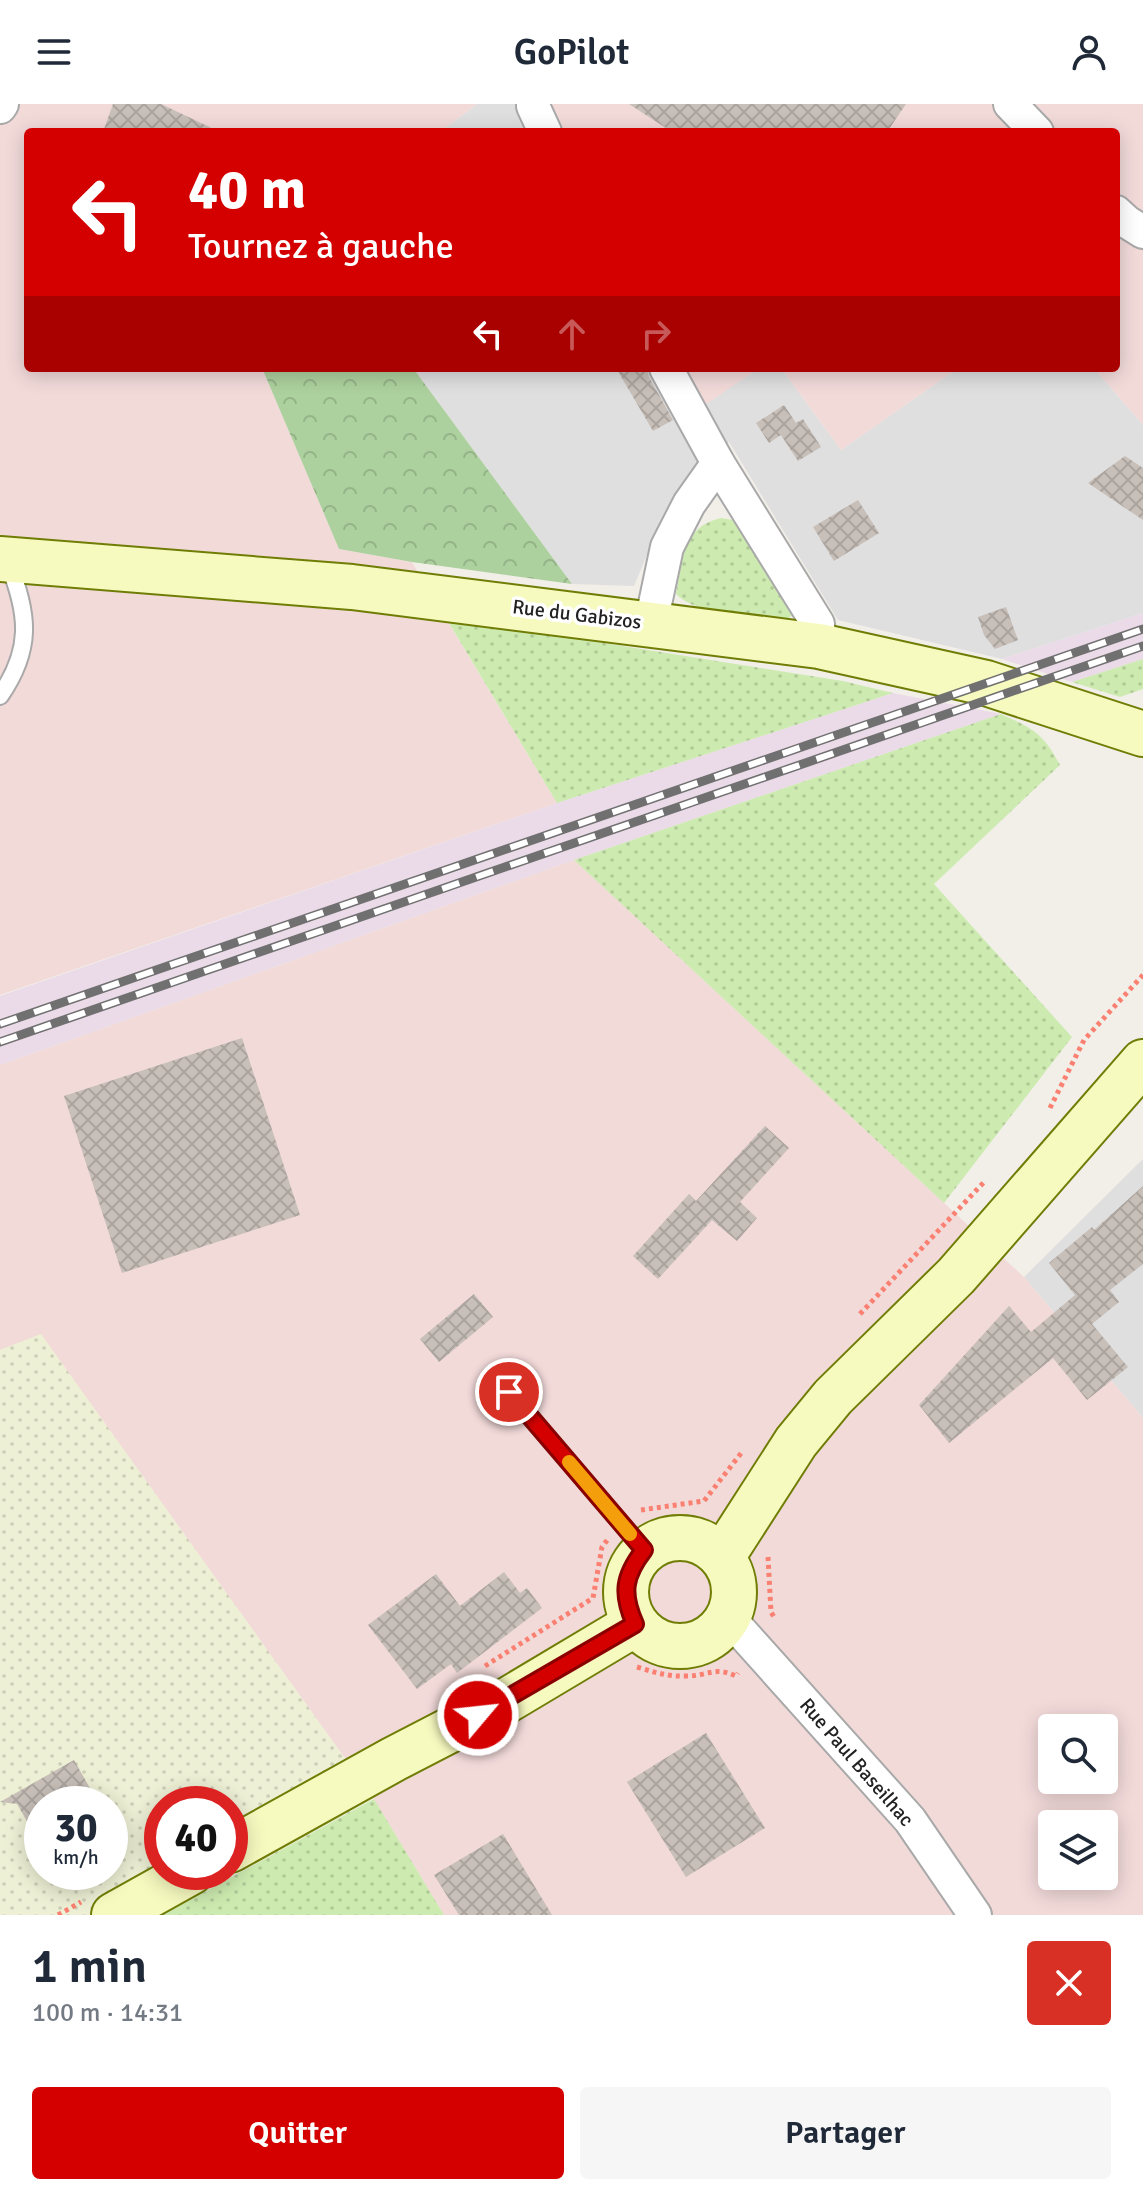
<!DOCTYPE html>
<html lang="fr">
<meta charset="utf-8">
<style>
body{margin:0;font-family:Signika,sans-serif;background:#f6f6f7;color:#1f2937;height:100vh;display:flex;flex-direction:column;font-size:30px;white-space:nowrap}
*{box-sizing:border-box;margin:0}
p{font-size:26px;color:#747a83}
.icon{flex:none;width:44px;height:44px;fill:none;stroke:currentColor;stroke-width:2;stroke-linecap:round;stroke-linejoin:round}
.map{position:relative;height:1811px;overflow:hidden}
.side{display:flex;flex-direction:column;background:#fff;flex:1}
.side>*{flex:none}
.guide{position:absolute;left:24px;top:24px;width:1096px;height:244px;border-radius:8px;box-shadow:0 4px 20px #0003;background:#d40000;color:#fff;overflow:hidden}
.fabs{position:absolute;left:1038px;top:1610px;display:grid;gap:16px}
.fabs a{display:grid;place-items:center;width:80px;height:80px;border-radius:8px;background:#fff;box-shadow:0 4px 20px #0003;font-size:40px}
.speed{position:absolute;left:24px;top:1682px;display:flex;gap:16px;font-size:40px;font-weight:700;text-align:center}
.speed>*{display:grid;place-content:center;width:104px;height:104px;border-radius:50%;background:#fff;box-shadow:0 4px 20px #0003;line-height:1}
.speed small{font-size:20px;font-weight:400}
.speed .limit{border:12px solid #d22;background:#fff;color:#111}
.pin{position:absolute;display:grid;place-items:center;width:68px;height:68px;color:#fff;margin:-34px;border:4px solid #fff;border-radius:50%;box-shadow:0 2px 8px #0007}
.me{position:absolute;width:88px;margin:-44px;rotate:62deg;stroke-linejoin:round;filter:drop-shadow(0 0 6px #0008)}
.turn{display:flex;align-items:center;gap:28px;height:168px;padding:0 32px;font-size:36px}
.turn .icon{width:104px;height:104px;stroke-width:2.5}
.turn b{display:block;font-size:56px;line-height:68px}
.lanes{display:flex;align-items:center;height:76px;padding:0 32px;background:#0003;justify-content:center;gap:40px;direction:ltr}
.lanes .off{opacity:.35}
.round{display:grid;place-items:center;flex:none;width:84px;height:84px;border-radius:8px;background:#f6f6f7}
.overview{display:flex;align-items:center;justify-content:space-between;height:136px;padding:0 32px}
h1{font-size:48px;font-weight:600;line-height:60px}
.cta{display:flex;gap:16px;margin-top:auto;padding:16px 32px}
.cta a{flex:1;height:92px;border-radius:8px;background:#d40000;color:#fff;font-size:32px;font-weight:600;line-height:92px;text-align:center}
.cta a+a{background:#f6f6f7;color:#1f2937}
header{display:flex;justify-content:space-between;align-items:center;height:104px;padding:0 32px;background:#fff;font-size:36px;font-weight:600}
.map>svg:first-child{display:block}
.residential{fill:#e0dfdf}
.commercial{fill:#f2dad9;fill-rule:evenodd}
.railway{fill:#ebdbe8}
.farmland{fill:url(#farmland-dots);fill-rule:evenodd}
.grass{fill:url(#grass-dots)}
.forest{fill:url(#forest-crowns)}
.building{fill:url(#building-cross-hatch)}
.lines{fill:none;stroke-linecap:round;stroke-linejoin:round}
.lane-casing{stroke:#a9a9a9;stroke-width:20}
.street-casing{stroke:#a9a9a9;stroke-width:36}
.secondary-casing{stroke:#707d05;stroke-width:48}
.path{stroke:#fa8072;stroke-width:5;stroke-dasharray:4 4;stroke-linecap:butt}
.lane{stroke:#fff;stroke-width:16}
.street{stroke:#fff;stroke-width:32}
.secondary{stroke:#f7fabf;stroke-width:44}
.rail-casing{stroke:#707070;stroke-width:9}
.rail{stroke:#fff;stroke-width:6;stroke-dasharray:18;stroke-linecap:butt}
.route-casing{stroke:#8a0000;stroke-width:20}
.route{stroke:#d40000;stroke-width:14}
.slow{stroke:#f59e0b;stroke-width:14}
.labels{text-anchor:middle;stroke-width:7;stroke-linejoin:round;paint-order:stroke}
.street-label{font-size:20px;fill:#222;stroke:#fff}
</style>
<header><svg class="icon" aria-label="menu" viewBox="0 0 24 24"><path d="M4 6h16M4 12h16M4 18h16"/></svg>GoPilot<svg class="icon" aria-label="person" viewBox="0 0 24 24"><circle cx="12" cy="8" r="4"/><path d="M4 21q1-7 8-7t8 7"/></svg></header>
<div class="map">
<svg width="1143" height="1811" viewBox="0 0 1143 1811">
<defs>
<pattern id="farmland-dots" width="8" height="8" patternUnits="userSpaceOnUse" patternTransform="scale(2)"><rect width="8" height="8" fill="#eef0d5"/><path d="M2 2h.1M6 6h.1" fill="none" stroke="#ccceb7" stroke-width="1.8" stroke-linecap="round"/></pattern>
<pattern id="grass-dots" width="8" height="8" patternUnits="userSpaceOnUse" patternTransform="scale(2)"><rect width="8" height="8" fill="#cdebb0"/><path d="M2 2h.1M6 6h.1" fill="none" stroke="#b0c997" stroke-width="1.8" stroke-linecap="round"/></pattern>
<pattern id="forest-crowns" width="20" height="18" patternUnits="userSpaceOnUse" patternTransform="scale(2)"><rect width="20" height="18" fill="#add19e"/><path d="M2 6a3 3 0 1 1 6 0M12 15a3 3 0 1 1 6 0" fill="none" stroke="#95b388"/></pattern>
<pattern id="building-cross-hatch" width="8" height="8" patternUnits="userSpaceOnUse" patternTransform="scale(2)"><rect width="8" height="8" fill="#c7bfb8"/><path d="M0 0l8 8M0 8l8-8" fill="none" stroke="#aba49e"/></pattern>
</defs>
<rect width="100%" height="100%" fill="#f2efe9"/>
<g class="residential">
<path d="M477 0H519L534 28H440Z"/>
<path d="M413 264H663L689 311 759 264H781L841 346 958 264H1094L1143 321V509L1002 555 838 516 729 338 702 364 657 427 634 482 572 480Z"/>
<path d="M1143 1055V1314L1024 1173Z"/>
</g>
<g class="commercial">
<path d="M0 0H477L440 28H28V264H262L339 445 412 458 557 699 0 891Z"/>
<path d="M519 0H1143V321L1094 264H1116V28H534Z"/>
<path d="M663 264H759L689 312Z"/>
<path d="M781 264H958L841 346Z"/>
<path d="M574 756 1024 1173 1143 1314V1811H444L374 1695 41 1231 0 1246V961ZM1052 1624H1104V1676H1052ZM1052 1720H1104V1772H1052Z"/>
</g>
<g class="railway">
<path d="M1143 509V555L1072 578 1002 555Z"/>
<path d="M893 589 1001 610 574 756 0 961V892L557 699Z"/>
</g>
<path class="farmland" d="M41 1230 374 1695 163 1811H0V1246ZM42 1700H110V1768H42ZM162 1700H230V1768H162Z"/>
<g class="grass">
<path d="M721 414 734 416 790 493 793 511 784 517C755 513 696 511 676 490 683 456 681 423 721 414Z"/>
<path d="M446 514 843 577 893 589 557 699Z"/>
<path d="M1143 555V585L1120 593 1072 578Z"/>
<path d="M1001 610C1034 625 1043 629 1060 661L934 780 1072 933 944 1099 574 756Z"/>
<path d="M374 1695 444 1811H163Z"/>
</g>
<path class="forest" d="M262 264H413L572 480 412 458 339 445Z"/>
<g class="building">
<path d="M113 0H161L220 28H103Z"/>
<path d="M629 0H906L887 28H672Z"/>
<path d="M616 264H647L649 273 673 316 653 327Z"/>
<path d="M784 301 796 319 803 315 821 343 798 357 781 331 769 339 756 319Z"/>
<path d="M1125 352 1143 364V416L1088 379Z"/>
<path d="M858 396 879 429 834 457 813 423Z"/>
<path d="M1006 503 1018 536 995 545 984 531 978 513Z"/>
<path d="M242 934 300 1111 122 1169 64 992Z"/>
<path d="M765 1022 789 1044 740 1098 757 1114 737 1137 712 1116 658 1175 633 1152 689 1090 696 1097Z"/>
<path d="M1143 1082V1160L1110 1186 1119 1198 1092 1220 1128 1263 1087 1296 1053 1254 949 1339 919 1301 1009 1202 1031 1228 1075 1191 1049 1159 1092 1123 1094 1126Z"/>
<path d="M474 1190 493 1213 439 1258 420 1235Z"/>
<path d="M504 1468 520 1489 527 1484 542 1504 457 1569 451 1560 417 1585 368 1521 436 1470 460 1502Z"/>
<path d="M706 1629 765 1724 686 1773 627 1678Z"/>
<path d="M74 1656 99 1700H42V1743L17 1700 0 1698Z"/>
<path d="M503 1730 552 1811H459L434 1771Z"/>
</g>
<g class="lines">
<defs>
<g id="lane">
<path d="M0 592C32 546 29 511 9 461"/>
<path d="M509 1288 644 1446"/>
</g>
<g id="street">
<path d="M1010 0 1037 28"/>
<path d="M533 2 545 28"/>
<path d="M0 3 2 0"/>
<path d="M1116 108 1127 118 1143 128"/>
<path d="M666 264 718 359 818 520 819 542"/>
<path d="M651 519 667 443 689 400 718 359"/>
<path d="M728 1513 910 1716 975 1811"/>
</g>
<g id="secondary">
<path d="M0 455 352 483 819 542 986 579 1143 630"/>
<circle cx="680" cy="1488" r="54"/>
<path d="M722 1453 796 1338 833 1293 956 1172 1143 958"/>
<path d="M230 1746 394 1655 506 1597 635 1520"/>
<path d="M114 1811 191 1768"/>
</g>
</defs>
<use href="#lane" class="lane-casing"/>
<use href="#street" class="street-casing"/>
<use href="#secondary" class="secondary-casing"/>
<g class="path">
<path d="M1050 1004 1084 936 1143 871"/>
<path d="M860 1210 985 1077"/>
<path d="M641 1406 704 1397 742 1348"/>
<path d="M768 1453 771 1508 774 1513"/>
<path d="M485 1562 593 1494 602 1443 608 1435"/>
<path d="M637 1563C654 1568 668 1573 687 1572 708 1572 714 1562 736 1572L738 1569"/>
<path d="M58 1811 81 1798"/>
</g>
<use href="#lane" class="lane"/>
<use href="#street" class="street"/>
<use href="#secondary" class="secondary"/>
<defs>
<g id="rail">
<path d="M0 920 1143 525"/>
<path d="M0 938 1143 542"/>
</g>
</defs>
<use href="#rail" class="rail-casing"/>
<use href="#rail" class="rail"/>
</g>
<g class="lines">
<defs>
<path id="route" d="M478 1611 635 1520C621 1489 624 1472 644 1446L509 1288"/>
</defs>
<use href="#route" class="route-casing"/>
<use href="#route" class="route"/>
<path class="slow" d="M569 1358 630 1430"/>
</g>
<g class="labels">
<g class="street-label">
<text transform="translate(577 510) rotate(7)" y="7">Rue du Gabizos</text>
<text transform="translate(857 1658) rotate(49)" y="7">Rue Paul Baseilhac</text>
</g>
</g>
</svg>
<div class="fabs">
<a><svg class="icon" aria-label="search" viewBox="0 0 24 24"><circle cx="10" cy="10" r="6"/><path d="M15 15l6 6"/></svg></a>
<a><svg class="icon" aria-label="layers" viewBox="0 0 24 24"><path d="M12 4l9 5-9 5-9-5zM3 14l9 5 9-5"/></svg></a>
</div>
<div class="speed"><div>30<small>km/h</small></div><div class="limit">40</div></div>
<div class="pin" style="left:509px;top:1288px;background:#d93025"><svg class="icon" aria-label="arrive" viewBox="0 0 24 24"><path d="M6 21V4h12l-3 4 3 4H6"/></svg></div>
<svg class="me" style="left:478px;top:1611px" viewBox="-20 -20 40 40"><circle r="17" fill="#d40000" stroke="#fff" stroke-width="3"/><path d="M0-11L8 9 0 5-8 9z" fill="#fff"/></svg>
<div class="guide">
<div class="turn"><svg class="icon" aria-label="left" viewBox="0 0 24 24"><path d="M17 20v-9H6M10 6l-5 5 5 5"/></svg><div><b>40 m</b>Tournez à gauche</div></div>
<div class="lanes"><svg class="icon" aria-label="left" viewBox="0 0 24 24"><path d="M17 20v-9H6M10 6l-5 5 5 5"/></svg><svg class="icon off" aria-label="ahead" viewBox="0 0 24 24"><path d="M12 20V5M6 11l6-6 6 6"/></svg><svg class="icon off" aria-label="right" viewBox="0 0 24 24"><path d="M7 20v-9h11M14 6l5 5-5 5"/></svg></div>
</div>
</div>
<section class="side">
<div class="overview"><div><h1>1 min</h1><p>100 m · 14:31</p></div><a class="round" style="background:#d93025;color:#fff"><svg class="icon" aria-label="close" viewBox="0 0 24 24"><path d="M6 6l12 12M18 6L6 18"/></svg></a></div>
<div class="cta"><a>Quitter</a><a>Partager</a></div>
</section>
